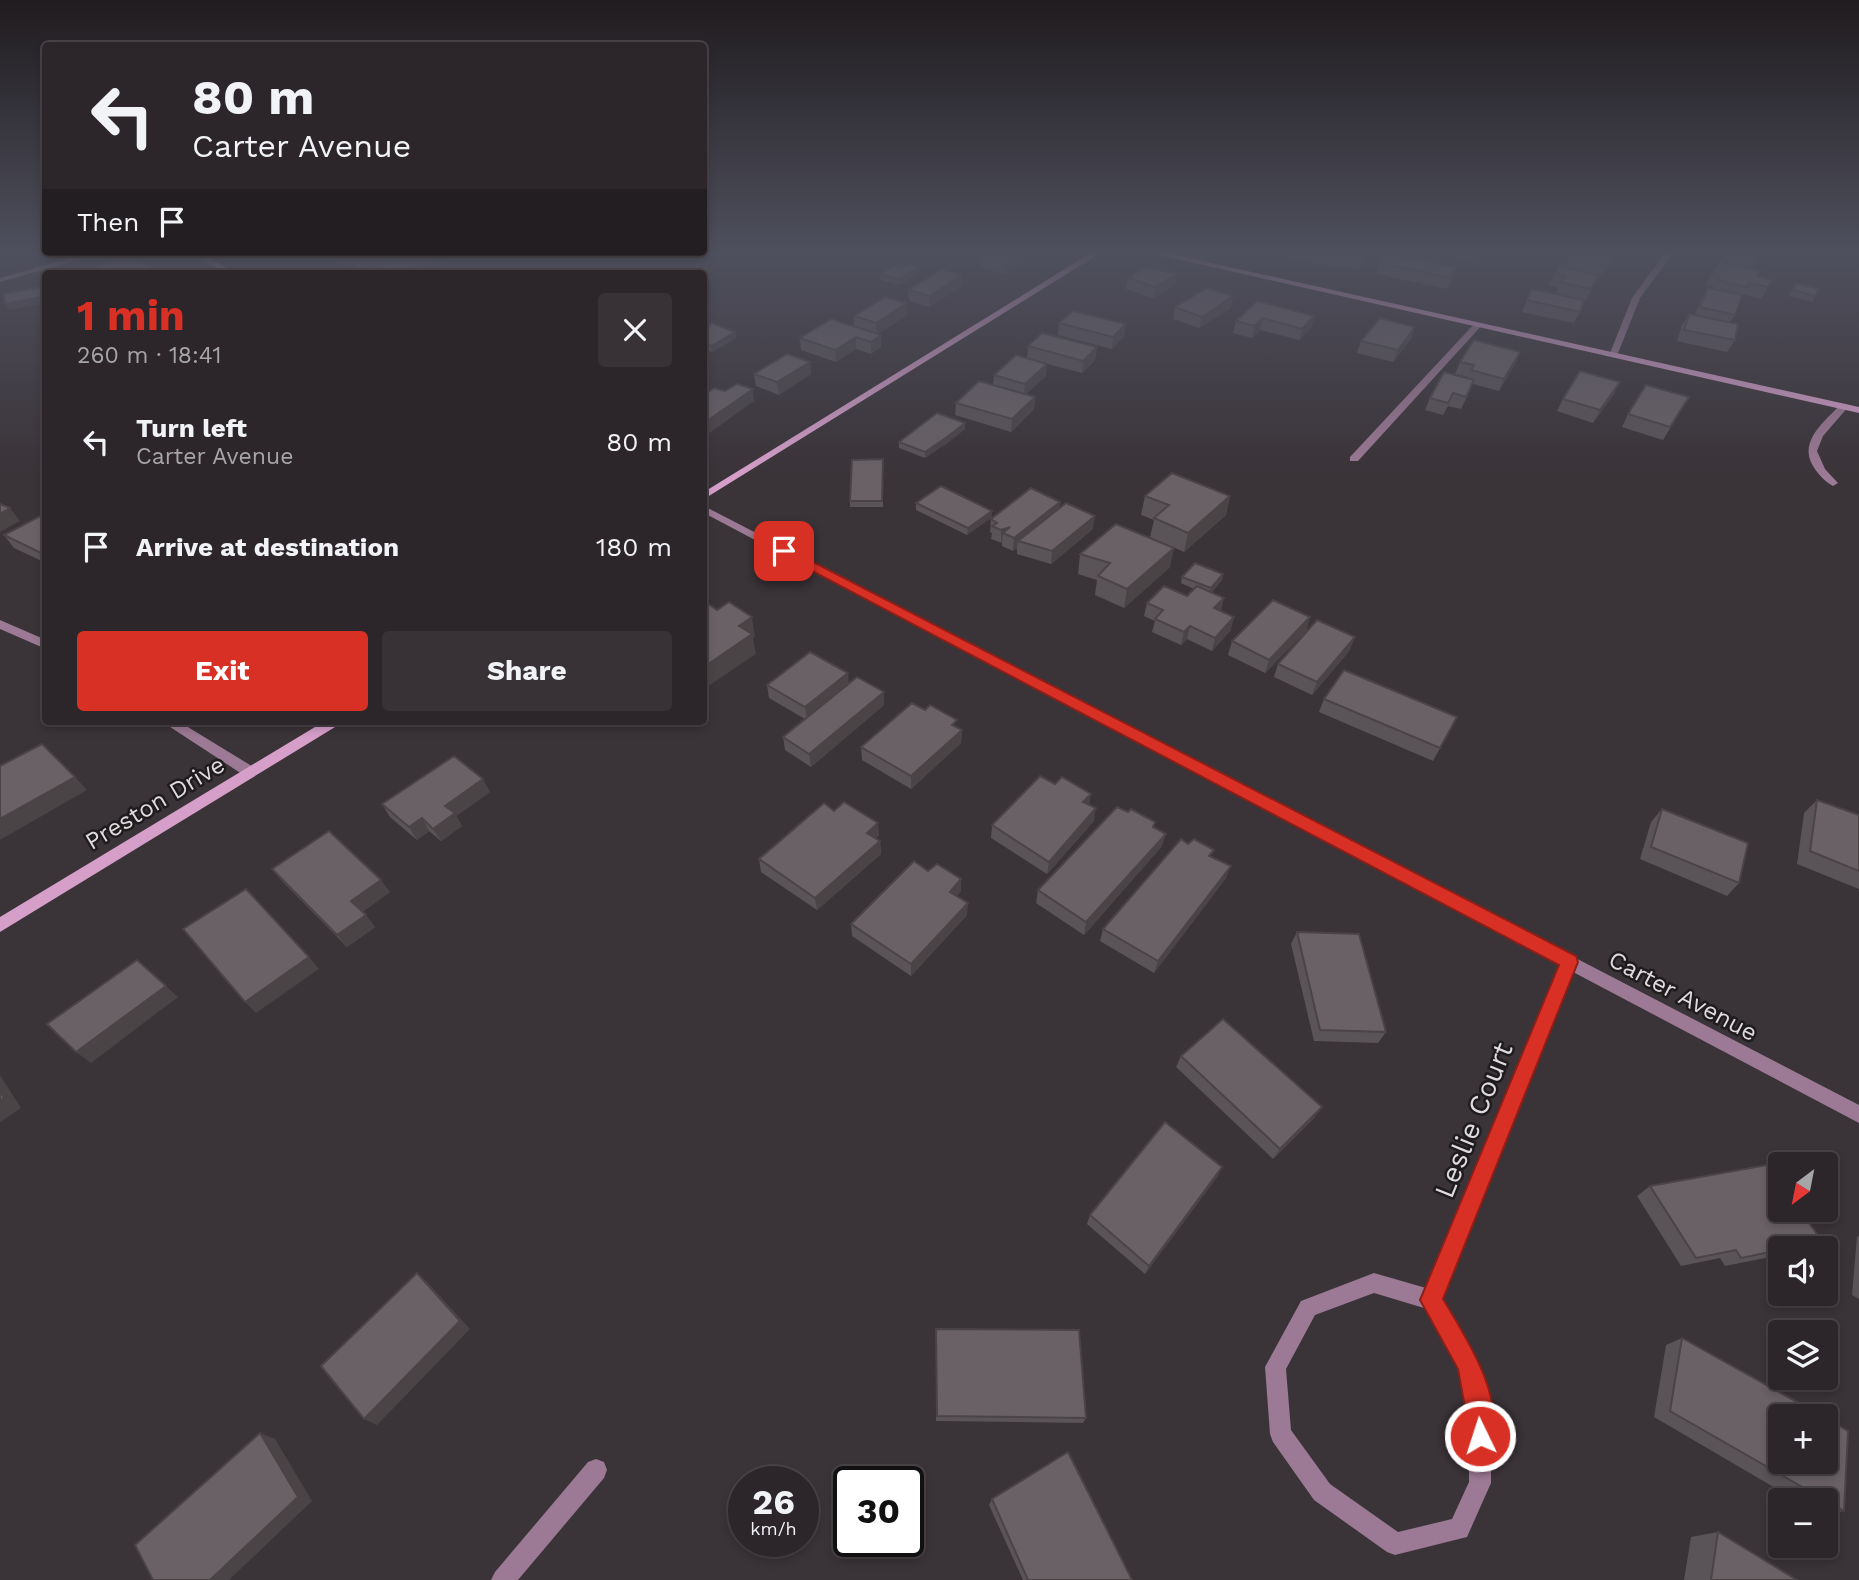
<!DOCTYPE html>
<meta charset="utf-8">
<style>
body{margin:0;font-family:"Work Sans",sans-serif;background:#383236;color:#f1f3f6;height:100vh;display:flex;flex-direction:column;font-size:26px;white-space:nowrap}
*{box-sizing:border-box;margin:0}
p{font-size:23px;color:#a6a5a8}
.icon{flex:none;width:38px;height:38px;fill:none;stroke:currentColor;stroke-width:2;stroke-linecap:round;stroke-linejoin:round}
.map{position:relative;flex:1;overflow:hidden}
.side{position:absolute;left:42px;top:270px;width:665px;height:455px;display:flex;flex-direction:column;background:#2c262a;border-radius:7px;box-shadow:0 4px 10px #0003,0 0 0 2px #484347}
.side>*{flex:none}
.guide{position:absolute;left:42px;top:42px;width:665px;height:214px;border-radius:7px;box-shadow:0 4px 10px #0003,0 0 0 2px #484347;background:#2c262a;color:#f1f3f6;overflow:hidden}
.needle{width:46px;rotate:212deg}
.tools{position:absolute;left:1768px;top:1152px;display:grid;gap:14px}
.tools a{display:grid;place-items:center;width:70px;height:70px;border-radius:7px;background:#2c262a;box-shadow:0 4px 10px #0003,0 0 0 2px #484347;font-size:35px}
.speed{position:absolute;left:728px;top:1466px;display:flex;gap:14px;font-size:35px;font-weight:700;text-align:center}
.speed>*{display:grid;place-content:center;width:91px;height:91px;border-radius:50%;background:#2c262a;box-shadow:0 4px 10px #0003,0 0 0 2px #484347;line-height:1}
.speed small{font-size:18px;font-weight:400}
.speed .limit{border:4px solid #111;border-radius:10px;background:#fff;color:#111}
.pin{position:absolute;display:grid;place-items:center;width:60px;height:60px;color:#fff;margin:-30px;border-radius:14px;box-shadow:0 4px 10px #0006}
.me{position:absolute;width:77px;margin:-38px;rotate:356deg;stroke-linejoin:round;filter:drop-shadow(0 0 5px #0008)}
.turn{display:flex;align-items:center;gap:24px;height:147px;padding:0 35px;font-size:32px}
.turn .icon{width:91px;height:91px;stroke-width:2.5}
.turn b{display:block;font-size:49px;line-height:60px}
.then{display:flex;align-items:center;height:66px;padding:0 35px;background:#0003;gap:14px;font-size:26px}
.round{display:grid;place-items:center;flex:none;width:74px;height:74px;border-radius:7px;background:#383236}
.summary{display:flex;align-items:center;justify-content:space-between;height:119px;padding:0 35px}
h1{font-size:42px;font-weight:700;line-height:52px;color:#d93025}
.action{display:flex;gap:14px;margin-top:auto;padding:14px 35px}
.action a{flex:1;height:80px;border-radius:7px;background:#d93025;color:#fff;font-size:28px;font-weight:700;line-height:80px;text-align:center}
.action a+a{background:#383236;color:#f1f3f6}
ul{padding:0;list-style:none}
li{display:flex;align-items:center;gap:21px;height:105px;padding:0 35px}
li div{flex:1}
li b{display:block;font-size:26px}
li em{font-style:normal}
.map>svg:first-child{display:block}
.lines{fill:none;stroke-linecap:round;stroke-linejoin:round}
.lane{fill:#9c7994;fill-rule:evenodd}
.street{fill:#9c7994;fill-rule:evenodd}
.secondary{fill:#d69fca;fill-rule:evenodd}
.wall{fill:#5a5358}
.shaded-wall{fill:#4a4447}
.building{fill:#696166;stroke:#4a4447;stroke-width:2}
.route{fill:#d93025;stroke:#8d1f18;stroke-width:2}
.labels{text-anchor:middle;stroke-width:5;stroke-linejoin:round;paint-order:stroke}
.street-label{font-size:24px;fill:#dfdade;stroke:#1f1c1e}
.near-street-label{font-size:28px;fill:#dfdade;stroke:#1f1c1e}
</style>
<div class="map">
<svg width="1859" height="1580" viewBox="0 0 1859 1580">
<rect width="100%" height="100%" fill="#3a3338"/>
<g class="lines">
<g class="lane">
<path d="M709 254H722L718 256Z"/>
<path d="M1476 322 1483 324 1358 461H1350V457Z"/>
<path d="M1841 404 1849 406 1823 436 1817 451 1825 469 1838 483 1833 486C1825 482 1818 474 1813 466 1798 441 1825 421 1841 404Z"/>
</g>
<g class="street">
<path d="M85 254H99L0 282V278Z"/>
<path d="M191 254H202L236 273H226Z"/>
<path d="M1664 254H1672L1640 298 1618 353 1611 355 1610 353 1632 298Z"/>
<path d="M704 506 1859 1105V1123L1573 972 1442 1299 1476 1358 1491 1413V1483L1467 1537 1395 1555 1387 1552 1314 1500 1273 1442 1270 1434 1265 1367 1301 1301 1374 1273 1426 1288 1560 965 704 513ZM1374 1293 1424 1308 1459 1368 1469 1413V1482L1452 1519 1398 1532 1330 1484 1291 1430 1286 1369 1315 1315Z"/>
<path d="M0 620 46 640V649L0 629Z"/>
<path d="M161 721H178L255 768 257 772 255 776H245Z"/>
<path d="M596 1459 604 1462 607 1470 604 1478 518 1580H491L495 1572 588 1462Z"/>
</g>
<g class="secondary">
<path d="M1089 254H1099L704 499V492Z"/>
<path d="M1155 254H1171L1859 407V413Z"/>
<path d="M325 721H342L340 724 0 932V917Z"/>
</g>
</g>
<g class="wall">
<path d="M329 254H441L446 266 430 272 432 273H362L359 272 356 264 350 267 335 261 333 257Z"/>
<path d="M970 254H1026V261L1004 274 981 267V258Z"/>
<path d="M1289 254H1368L1365 261 1359 270 1334 265 1332 267 1288 258Z"/>
<path d="M1455 254H1477L1472 261 1454 257Z"/>
<path d="M1573 254H1618L1614 262 1600 278H1598L1586 300 1556 293 1558 287 1549 285 1555 273 1565 268 1570 258Z"/>
<path d="M1726 254H1760L1752 269 1757 276 1772 280 1761 299 1743 294 1735 315 1730 322 1735 340 1727 352 1677 341 1682 325 1689 314 1695 315 1701 299 1708 288 1713 289V287L1705 285 1712 274 1722 262Z"/>
<path d="M1379 263 1452 278 1447 289 1376 274Z"/>
<path d="M98 267 158 270 160 273H101Z"/>
<path d="M919 267V273L900 285 880 280V274Z"/>
<path d="M1177 274 1175 285 1153 298 1126 289 1128 278Z"/>
<path d="M962 275V286L929 307 909 301 908 290Z"/>
<path d="M1796 283 1815 296 1812 302 1789 296Z"/>
<path d="M1532 289 1580 312 1574 323 1522 312Z"/>
<path d="M1257 301 1314 316 1311 328 1299 340 1260 330 1252 338 1233 333 1236 321Z"/>
<path d="M1175 307 1231 308 1199 328 1173 319Z"/>
<path d="M907 315 878 334 881 347 871 354 856 349 836 362 801 350 800 338 854 327V316Z"/>
<path d="M1059 323 1126 324 1124 336 1112 349 1058 335Z"/>
<path d="M1415 327 1411 339 1393 362 1357 353 1361 341Z"/>
<path d="M704 328 735 332 736 338 712 352 704 349Z"/>
<path d="M1028 346 1097 347 1095 360 1082 373 1036 361 1046 376 1026 394 1035 397 1034 409 1011 432 955 415 956 403 993 385 994 375 1027 358Z"/>
<path d="M1520 352 1515 364 1499 391 1473 384 1461 409 1448 406 1443 415 1425 410 1430 398 1468 378V377L1455 374 1460 362Z"/>
<path d="M810 362 811 374 779 395 756 386 754 374Z"/>
<path d="M1620 382 1613 395 1593 423 1557 411 1563 399Z"/>
<path d="M1689 397 1663 440 1622 427 1628 414Z"/>
<path d="M965 423V429L947 443 925 458 899 448V442Z"/>
<path d="M883 459V507H850V501Z"/>
<path d="M1145 496H1230L1226 515 1184 552 1150 537 1154 520 1141 515Z"/>
<path d="M1060 502 1059 508 1093 529 1051 564 1017 554V548L1013 551 1002 546V543L991 539 992 533 990 532 991 519Z"/>
<path d="M916 503 992 517 967 535 916 510Z"/>
<path d="M46 517V563L14 548 4 535Z"/>
<path d="M1080 554 1170 567 1124 608 1095 595 1097 580 1078 574Z"/>
<path d="M1223 574 1222 580 1212 592 1231 630 1212 651 1187 639 1181 645 1152 632 1155 621 1144 616 1147 603 1187 596 1194 589 1181 583 1182 577Z"/>
<path d="M1310 617 1306 631 1265 673 1228 655 1232 641Z"/>
<path d="M1350 650 1312 695 1274 677 1278 664Z"/>
<path d="M849 684 884 692V705L811 767 785 750 783 737 805 719 769 698 767 685Z"/>
<path d="M1324 699 1457 717 1433 761 1319 712Z"/>
<path d="M957 728 962 730 961 743 911 789 862 760 861 747Z"/>
<path d="M490 792 456 816 462 826 441 841 429 831 417 840 390 817 382 804Z"/>
<path d="M1817 800 1859 815V889L1797 864 1804 813Z"/>
<path d="M1089 805 1094 821 1047 874 991 838 992 825Z"/>
<path d="M1662 809 1739 883 1727 896 1640 859 1651 822Z"/>
<path d="M834 811 879 835 875 839 880 841 881 854 817 910 761 872 759 859Z"/>
<path d="M1128 812 1155 822 1154 827 1162 846 1084 935 1036 903 1038 890Z"/>
<path d="M1188 844 1211 857 1226 878 1154 973 1100 941 1103 929Z"/>
<path d="M272 869 390 892 362 912 375 927 347 947 282 881Z"/>
<path d="M928 871 961 891 957 896 967 915 911 976 852 936 851 924Z"/>
<path d="M1297 932 1386 1032 1378 1043 1314 1041 1291 944Z"/>
<path d="M1181 1056 1315 1117 1273 1159 1176 1067Z"/>
<path d="M1222 1167 1217 1177 1145 1274 1087 1224 1090 1215Z"/>
<path d="M1650 1186 1822 1241 1809 1248H1780V1255L1725 1266 1720 1258 1681 1266 1637 1196Z"/>
<path d="M1859 1236V1299L1852 1295 1857 1237Z"/>
<path d="M936 1329 1086 1418 1083 1423 936 1421Z"/>
<path d="M1682 1338 1844 1511 1825 1515V1500H1796L1654 1417 1666 1345Z"/>
<path d="M992 1499 1132 1580H1023L989 1505Z"/>
<path d="M1718 1532 1797 1580H1684L1691 1537Z"/>
</g>
<g class="shaded-wall">
<path d="M347 254H374L354 260 356 264 350 267 345 255Z"/>
<path d="M402 254H425L375 269 376 273H373L371 267Z"/>
<path d="M1018 254H1026V261L1004 274V263Z"/>
<path d="M1366 254H1368L1365 261 1359 270 1362 259Z"/>
<path d="M1617 254H1618L1614 262 1600 278 1606 267Z"/>
<path d="M442 255 446 266 429 273H398Z"/>
<path d="M919 267V273L900 285 899 280Z"/>
<path d="M1177 274 1175 285 1153 298 1155 287Z"/>
<path d="M962 275V286L929 307V296Z"/>
<path d="M46 296V303L9 310 5 304Z"/>
<path d="M1233 296 1231 308 1199 328 1202 317Z"/>
<path d="M907 303V315L877 335 876 323Z"/>
<path d="M1314 316 1311 328 1299 340 1302 329Z"/>
<path d="M1263 318 1260 330 1252 338 1254 326Z"/>
<path d="M1126 324 1124 336 1112 349 1113 337Z"/>
<path d="M1415 327 1411 339 1393 362 1398 350Z"/>
<path d="M735 332 736 338 712 352 711 346Z"/>
<path d="M881 335V347L871 354V342Z"/>
<path d="M856 337V349L836 362 835 350Z"/>
<path d="M1097 347 1095 360 1082 373 1083 361Z"/>
<path d="M1520 352 1515 364 1499 391 1504 379Z"/>
<path d="M810 362 811 374 779 395 777 382Z"/>
<path d="M1047 364 1046 376 1024 396 1025 384Z"/>
<path d="M1620 382 1613 395 1593 423 1600 410Z"/>
<path d="M753 389 754 401 704 437V423Z"/>
<path d="M1035 397 1034 409 1011 432 1012 419Z"/>
<path d="M965 423V429L947 443 925 458V452Z"/>
<path d="M1230 496 1226 515 1184 552 1188 533Z"/>
<path d="M1060 502 1058 515 1018 541 1017 548 1013 551 1014 538Z"/>
<path d="M10 508 20 521 0 532V514Z"/>
<path d="M992 511V517L967 535 968 528Z"/>
<path d="M1095 516 1093 529 1051 564 1052 551Z"/>
<path d="M1010 527 1003 533 1002 543H1001V530Z"/>
<path d="M1174 548 1170 567 1124 608 1127 589Z"/>
<path d="M1223 574 1222 580 1209 595 1211 588Z"/>
<path d="M1224 598 1221 611 1214 608Z"/>
<path d="M752 617 755 637 753 638 756 654 704 689V667L739 626Z"/>
<path d="M1234 617 1231 630 1212 651 1215 638Z"/>
<path d="M1310 617 1306 631 1265 673 1269 660Z"/>
<path d="M1190 626 1187 639 1181 645 1184 632Z"/>
<path d="M1355 637 1350 650 1312 695 1317 682Z"/>
<path d="M848 673 849 686 807 720 805 707Z"/>
<path d="M884 692V705L811 767 809 754Z"/>
<path d="M962 730 961 743 911 789V776Z"/>
<path d="M75 777 87 790 0 840V819Z"/>
<path d="M483 779 490 792 456 816 462 826 441 841 433 829 445 806Z"/>
<path d="M1091 794 1089 807 1083 802Z"/>
<path d="M1096 808 1094 821 1047 874 1049 862Z"/>
<path d="M422 818 429 831 417 840 409 827Z"/>
<path d="M878 823 879 835 868 846 867 833Z"/>
<path d="M1166 834 1162 846 1084 935 1086 922Z"/>
<path d="M880 841 881 854 817 910 815 898Z"/>
<path d="M1231 866 1226 878 1154 973 1158 961Z"/>
<path d="M961 879V891L950 904V892Z"/>
<path d="M381 880 390 892 360 913 351 901Z"/>
<path d="M968 903 967 915 911 976V964Z"/>
<path d="M366 915 375 927 347 947 337 935Z"/>
<path d="M309 957 319 969 256 1013 245 1002Z"/>
<path d="M166 986 178 997 91 1063 76 1052Z"/>
<path d="M0 1075 21 1108 0 1122Z"/>
<path d="M1322 1107 1315 1117 1273 1159 1280 1149Z"/>
<path d="M1222 1167 1217 1177 1145 1274 1149 1266Z"/>
<path d="M417 1273 427 1282 470 1329 377 1425 364 1419Z"/>
<path d="M260 1433 275 1439 312 1501 229 1580H210Z"/>
</g>
<g class="building">
<path d="M369 254H402L371 267 354 260Z"/>
<path d="M410 254 442 255 398 273H386L375 269Z"/>
<path d="M984 254H1018L1004 263 981 256Z"/>
<path d="M1342 254H1366L1362 259Z"/>
<path d="M1385 254H1393L1456 267 1451 278 1379 263Z"/>
<path d="M1573 254H1617L1606 267 1570 258Z"/>
<path d="M1732 254H1760L1757 260Z"/>
<path d="M125 257 158 270 149 273H110H111L98 267Z"/>
<path d="M1720 261 1760 271 1757 276 1772 280 1768 287 1749 283 1747 287 1717 280 1720 276 1712 274Z"/>
<path d="M908 264 919 267 899 280 880 274 894 265 903 268Z"/>
<path d="M1559 266 1599 275 1591 289 1561 282 1565 276 1555 273Z"/>
<path d="M1146 267 1177 274 1155 287 1128 278Z"/>
<path d="M942 269 962 275 929 296 908 290Z"/>
<path d="M425 270 432 273H418Z"/>
<path d="M1796 283 1819 289 1815 296 1793 290Z"/>
<path d="M46 286V296L5 304 4 294Z"/>
<path d="M1207 288 1233 296 1202 317 1175 307Z"/>
<path d="M1708 288 1742 295 1735 315 1700 307Z"/>
<path d="M1532 289 1584 300 1580 312 1527 300Z"/>
<path d="M885 297 907 303 876 323 854 316Z"/>
<path d="M1257 301 1314 316 1302 329 1263 318 1254 326 1236 321Z"/>
<path d="M1073 311 1126 324 1113 337 1059 323Z"/>
<path d="M1689 314 1738 324 1735 340 1684 330Z"/>
<path d="M1380 318 1415 327 1398 350 1361 341Z"/>
<path d="M831 319 881 335 871 342 856 337 835 350 800 338Z"/>
<path d="M712 323 735 332 711 346 704 343V328Z"/>
<path d="M1042 333 1097 347 1083 361 1028 346Z"/>
<path d="M1474 340 1520 352 1504 379 1471 370 1474 365 1460 362Z"/>
<path d="M787 354 810 362 777 382 754 374Z"/>
<path d="M1016 355 1047 364 1025 384 994 375Z"/>
<path d="M1580 371 1620 382 1600 410 1563 399Z"/>
<path d="M1444 372 1474 380 1466 397 1453 393 1448 403 1430 398Z"/>
<path d="M979 381 1035 397 1012 419 956 403Z"/>
<path d="M737 384 753 389 704 423V395L714 388 725 391Z"/>
<path d="M1646 385 1689 397 1670 427 1628 414Z"/>
<path d="M937 413 965 423 947 437 925 452 899 442Z"/>
<path d="M883 459 882 501H850L852 460Z"/>
<path d="M1172 473 1230 496 1188 533 1154 518 1169 505 1145 496Z"/>
<path d="M941 486 992 511 968 528 916 503Z"/>
<path d="M1031 488 1060 502 1014 538 1003 533 1010 527 1001 530 992 526 997 523 991 519Z"/>
<path d="M1066 503 1095 516 1052 551 1018 541Z"/>
<path d="M0 504 10 508 0 514Z"/>
<path d="M42 515 46 517V551L41 553 4 535Z"/>
<path d="M1116 524 1174 548 1127 589 1098 576 1110 563 1080 554Z"/>
<path d="M1195 563 1223 574 1211 588 1182 577Z"/>
<path d="M1164 586 1187 596 1197 586 1224 598 1214 608 1234 617 1215 638 1190 626 1184 632 1155 619 1163 610 1147 603Z"/>
<path d="M1273 600 1310 617 1269 660 1232 641Z"/>
<path d="M704 601 717 610 729 602 752 617 739 626 752 634 704 667Z"/>
<path d="M1317 620 1355 637 1317 682 1278 664Z"/>
<path d="M810 652 848 673 805 707 767 685Z"/>
<path d="M1344 670 1457 717 1440 748 1324 699Z"/>
<path d="M857 677 884 692 809 754 783 737Z"/>
<path d="M912 703 925 710 930 705 957 720 952 725 962 730 911 776 861 747Z"/>
<path d="M42 744 75 777 0 819V766Z"/>
<path d="M454 756 483 779 445 806 455 813 433 829 422 818 409 827 382 804Z"/>
<path d="M1040 776 1055 784 1062 777 1091 794 1083 802 1096 808 1049 862 992 825Z"/>
<path d="M1817 800 1859 815V871L1810 851Z"/>
<path d="M844 802 878 823 867 833 880 841 815 898 759 859 824 803 834 811Z"/>
<path d="M1117 807 1128 812 1131 809 1155 822 1153 827 1166 834 1086 922 1038 890Z"/>
<path d="M1662 809 1748 843 1739 883 1651 847Z"/>
<path d="M329 831 381 880 351 901 366 915 337 935 272 869Z"/>
<path d="M1181 839 1188 844 1194 839 1214 850 1209 856 1231 866 1158 961 1103 929Z"/>
<path d="M914 861 928 871 937 864 961 879 950 892 968 903 911 964 851 924Z"/>
<path d="M246 889 309 957 245 1002 183 929Z"/>
<path d="M1297 932 1359 934 1386 1032 1320 1030Z"/>
<path d="M137 960 166 986 76 1052 47 1024Z"/>
<path d="M1223 1019 1322 1107 1280 1149 1181 1056Z"/>
<path d="M0 1091 4 1098 0 1100Z"/>
<path d="M1165 1122 1222 1167 1149 1266 1090 1215Z"/>
<path d="M1767 1165 1780 1182V1209H1799L1822 1241 1790 1248H1780V1250L1741 1258 1736 1250 1696 1258 1650 1186Z"/>
<path d="M417 1273 460 1321 364 1419 321 1366Z"/>
<path d="M936 1329 1079 1330 1086 1418 937 1416Z"/>
<path d="M1682 1338 1822 1416H1780V1461H1825V1418L1848 1431 1844 1511 1670 1411Z"/>
<path d="M260 1433 298 1497 210 1580H153L135 1545Z"/>
<path d="M1068 1452 1132 1580H1028L992 1499Z"/>
<path d="M1718 1532 1797 1580H1711Z"/>
</g>
<linearGradient id="sky" x2="0" y2="1"><stop stop-color="#201c1f"/><stop offset="0.53" stop-color="#4f505e"/><stop offset="1" stop-color="#4f505e" stop-opacity="0"/></linearGradient>
<rect width="1859" height="476" fill="url(#sky)"/>
<path class="route" d="M784 547 1576 956 1578 962 1443 1299C1465 1336 1508 1400 1489 1445L1480 1449 1472 1445 1458 1369 1420 1300 1559 965 780 554V549Z"/>
<g class="labels">
<g class="street-label">
<text transform="translate(155 803) rotate(-31)" y="8">Preston Drive</text>
<text transform="translate(1683 996) rotate(28)" y="8">Carter Avenue</text>
</g>
<g class="near-street-label">
<text transform="translate(1473 1120) rotate(-68)" y="10">Leslie Court</text>
</g>
</g>
</svg>
<div class="tools">
<a><svg class="needle" viewBox="-14 -14 28 28"><path d="M0-13l5 13h-10z" fill="#e53935"/><path d="M0 13l5-13h-10z" fill="#a6a5a8"/></svg></a>
<a><svg class="icon" aria-label="sound" viewBox="0 0 24 24"><path d="M4 9h4l5-4v14l-5-4H4zM17 9q2 3 0 6"/></svg></a>
<a><svg class="icon" aria-label="layers" viewBox="0 0 24 24"><path d="M12 4l9 5-9 5-9-5zM3 14l9 5 9-5"/></svg></a>
<a>+</a>
<a>−</a>
</div>
<div class="speed"><div>26<small>km/h</small></div><div class="limit">30</div></div>
<div class="pin" style="left:784px;top:551px;background:#d93025"><svg class="icon" aria-label="arrive" viewBox="0 0 24 24"><path d="M6 21V4h12l-3 4 3 4H6"/></svg></div>
<svg class="me" style="left:1480px;top:1436px" viewBox="-20 -20 40 40"><circle r="17" fill="#d93025" stroke="#fff" stroke-width="3"/><path d="M0-11L8 9 0 5-8 9z" fill="#fff"/></svg>
<div class="guide">
<div class="turn"><svg class="icon" aria-label="left" viewBox="0 0 24 24"><path d="M17 20v-9H6M10 6l-5 5 5 5"/></svg><div><b>80 m</b>Carter Avenue</div></div>
<div class="then">Then<svg class="icon" aria-label="arrive" viewBox="0 0 24 24"><path d="M6 21V4h12l-3 4 3 4H6"/></svg></div>
</div>
<section class="side">
<div class="summary"><div><h1>1 min</h1><p>260 m · 18:41</p></div><a class="round"><svg class="icon" aria-label="close" viewBox="0 0 24 24"><path d="M6 6l12 12M18 6L6 18"/></svg></a></div>
<ul>
<li><svg class="icon" aria-label="left" viewBox="0 0 24 24"><path d="M17 20v-9H6M10 6l-5 5 5 5"/></svg><div><b>Turn left</b><p>Carter Avenue</p></div><em>80 m</em></li>
<li><svg class="icon" aria-label="arrive" viewBox="0 0 24 24"><path d="M6 21V4h12l-3 4 3 4H6"/></svg><div><b>Arrive at destination</b></div><em>180 m</em></li>
</ul>
<div class="action"><a>Exit</a><a>Share</a></div>
</section>
</div>
